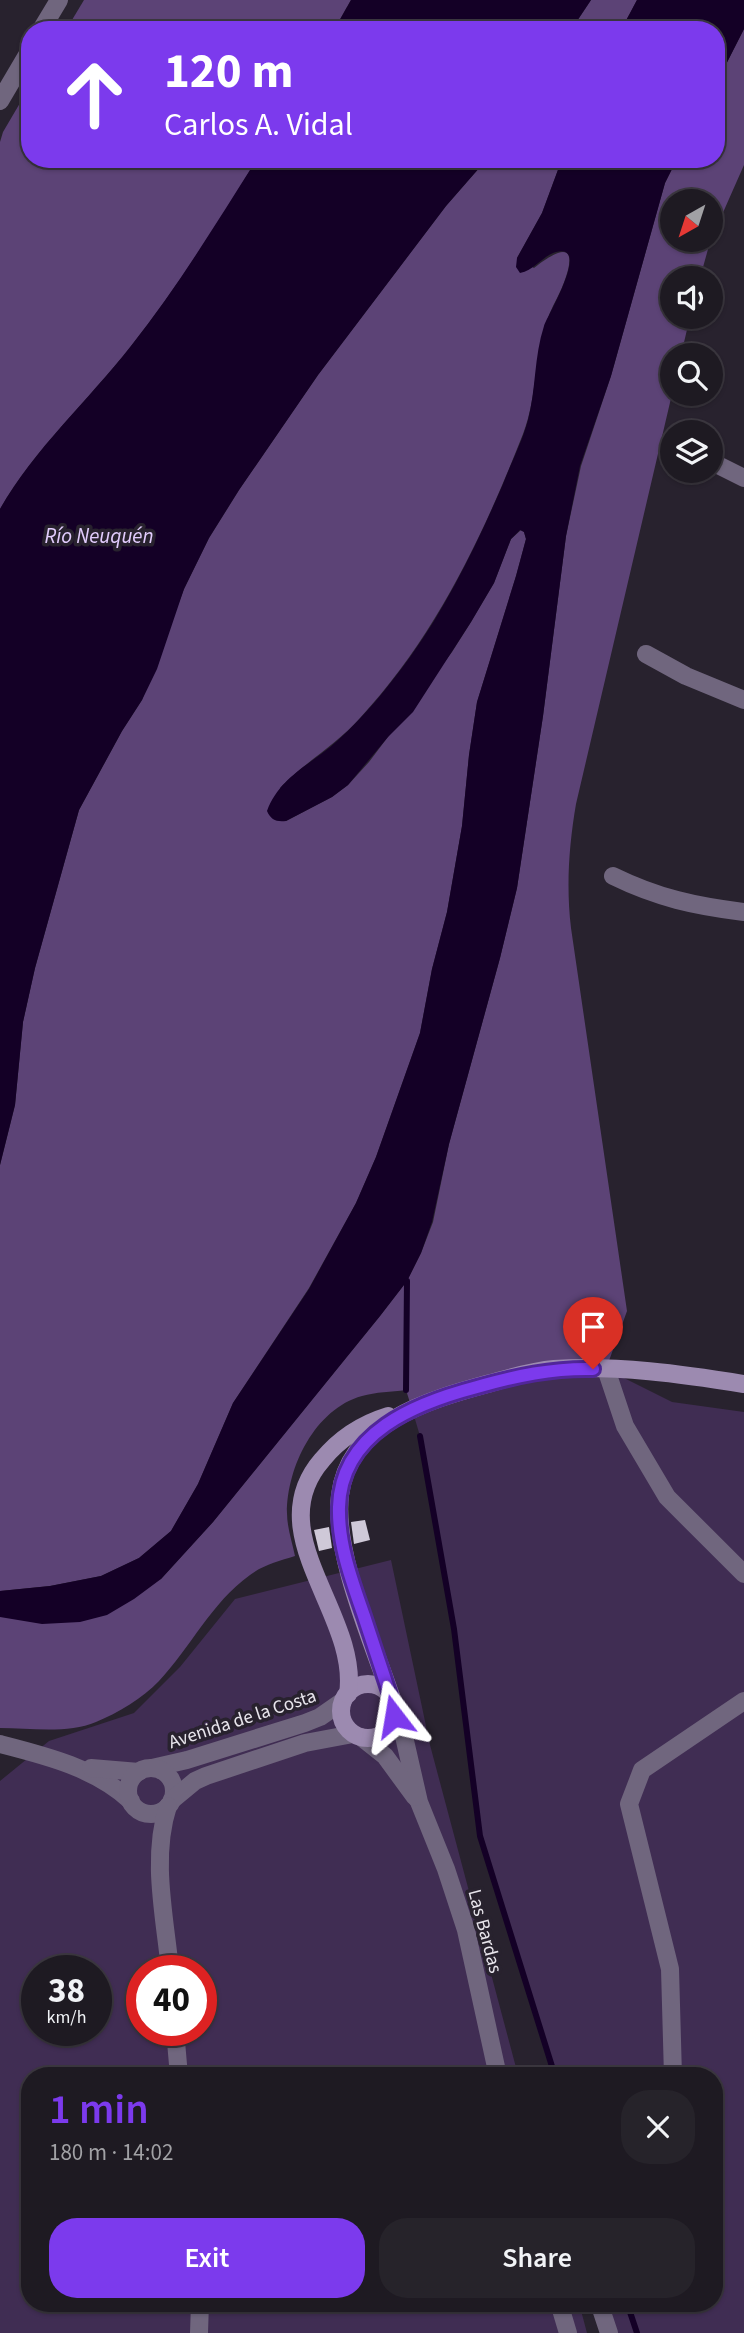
<!DOCTYPE html>
<meta charset="utf-8">
<style>
body{margin:0;font-family:"Source Sans 3",sans-serif;background:#26232a;color:#f1f3f6;height:100vh;display:flex;flex-direction:column;font-size:26px;white-space:nowrap}
*{box-sizing:border-box;margin:0}
p{font-size:23px;color:#a1a1a5}
.icon{flex:none;width:38px;height:38px;fill:none;stroke:currentColor;stroke-width:2;stroke-linecap:round;stroke-linejoin:round}
.map{position:relative;flex:1;overflow:hidden}
.drawer{position:absolute;left:21px;top:2067px;width:702px;height:245px;display:flex;flex-direction:column;background:#1e1a22;border-radius:28px;box-shadow:0 2px 5px #0004,0 0 0 2px #3c3840}
.drawer>*{flex:none}
.top-card{position:absolute;left:21px;top:21px;width:704px;height:147px;border-radius:28px;box-shadow:0 2px 5px #0004,0 0 0 2px #3c3840;background:#7c3aed;color:#fff;overflow:hidden}
.needle{width:46px;rotate:219deg}
.tools{position:absolute;left:660px;top:189px;display:grid;gap:14px}
.tools a{display:grid;place-items:center;width:63px;height:63px;border-radius:50%;background:#1e1a22;box-shadow:0 2px 5px #0004,0 0 0 2px #3c3840;font-size:35px}
.speed{position:absolute;left:21px;top:1955px;display:flex;gap:14px;font-size:35px;font-weight:700;text-align:center}
.speed>*{display:grid;place-content:center;width:91px;height:91px;border-radius:50%;background:#1e1a22;box-shadow:0 2px 5px #0004,0 0 0 2px #3c3840;line-height:1}
.speed small{font-size:18px;font-weight:400}
.speed .limit{border:10px solid #d22;background:#fff;color:#111}
.pin{position:absolute;display:grid;place-items:center;width:60px;height:60px;color:#fff;margin:-72px -30px;border-radius:50% 50% 50% 0;rotate:-45deg;box-shadow:0 0 7px #0007}
.pin .icon{rotate:45deg}
.me{position:absolute;width:77px;margin:-38px;rotate:346deg;stroke-linejoin:round;filter:drop-shadow(0 0 5px #0008)}
.turn{display:flex;align-items:center;gap:24px;height:147px;padding:0 28px;font-size:32px}
.turn .icon{width:91px;height:91px;stroke-width:2.5}
.turn b{display:block;font-size:49px;line-height:60px}
.round{display:grid;place-items:center;flex:none;width:74px;height:74px;border-radius:28px;background:#26232a}
.summary{display:flex;align-items:center;justify-content:space-between;height:119px;padding:0 28px}
h1{font-size:42px;font-weight:600;line-height:52px;color:#7c3aed}
.action{display:flex;gap:14px;margin-top:auto;padding:14px 28px}
.action a{flex:1;height:80px;border-radius:28px;background:#7c3aed;color:#fff;font-size:28px;font-weight:600;line-height:80px;text-align:center}
.action a+a{background:#26232a;color:#f1f3f6}
.map>svg:first-child{display:block}
.green{fill:#402d53;fill-rule:evenodd}
.forest{fill:#5c4376;fill-rule:evenodd}
.water{fill:#140026}
.lines{fill:none;stroke-linecap:round;stroke-linejoin:round}
.stream{stroke:#140026;stroke-width:6}
.building{fill:#cfc9d8}
.street{stroke:#70667e;stroke-width:18}
.secondary{stroke:#9c8ab0;stroke-width:18}
.route-casing{stroke:#51269a;stroke-width:18}
.route{stroke:#7c3aed;stroke-width:12}
.labels{text-anchor:middle;stroke-width:7;stroke-linejoin:round;paint-order:stroke}
.street-label{font-size:19px;fill:#e8e5ec;stroke:#28222e}
.water-label{font-size:21px;font-style:italic;fill:#e2ccfd;stroke:#28222e}
</style>
<div class="map">
<svg width="744" height="2333" viewBox="0 0 744 2333">
<rect width="100%" height="100%" fill="#28222e"/>
<g class="green">
<path d="M606 1369 672 1402 744 1412V2333H609L599 2303H714V2076L555 2075 480 1836 454 1629 420 1436 412 1409 451 1394Z"/>
<path d="M391 1560 430 1745 518 2075 30 2076V2303H579L587 2333H0V1781L49 1741 134 1713 180 1667 235 1599ZM37 1970H96V2030H37ZM142 1970H201V2030H142Z"/>
</g>
<g class="forest">
<path d="M84 0H351L334 30H66Z"/>
<path d="M591 0H637L621 30H571Z"/>
<path d="M744 29V165L710 242 700 278H672V317H690L681 355H672V394L576 804C569 845 566 886 571 928L627 1311 606 1369H567L412 1409 406 1390C391 1392 376 1392 362 1396 315 1409 287 1467 287 1513 287 1527 292 1542 295 1556 279 1561 263 1565 250 1575 211 1603 191 1647 159 1681 143 1698 118 1713 96 1722 68 1734 30 1728 0 1728V1617H7L161 1579 213 1522 380 1316 407 1281 421 1253 433 1222 449 1144 500 958 517 888 543 716 566 536 581 466 611 376 665 183 677 159H716V84ZM672 201H710V240H672Z"/>
<path d="M30 86V159H257C218 223 177 288 131 346 88 401 35 448 0 509V142L3 132Z"/>
<path d="M487 159H562L542 213 517 258 534 268C587 226 569 277 553 306 533 347 539 393 523 434 483 536 435 637 360 718 336 745 305 762 280 788L286 821 332 797 348 785 369 762 452 652 471 622 494 583 511 539 521 530 524 532 526 539 516 576 477 702 469 755 462 826 447 912 432 969 420 1033 376 1157 356 1203 309 1288 233 1403 198 1484 171 1531 139 1558 101 1576 50 1586 0 1591V1165L15 1105 23 1022 35 968 79 810 122 731 142 700 184 589 209 538 239 490 318 375 446 206Z"/>
</g>
<g class="water">
<path d="M351 0H591L571 30H334Z"/>
<path d="M637 0H744V29L716 84V30H621Z"/>
<path d="M257 159H487L446 206 318 375 239 490 209 538 184 589 157 669 142 700 122 731 79 810 35 968 23 1022 15 1105 0 1165V509C35 448 88 401 131 346 177 288 217 222 257 159Z"/>
<path d="M562 159H677L665 183 611 376 580 466 566 536 543 716 517 888 500 958 449 1144 432 1222 421 1253 407 1281 380 1316 213 1522 161 1579 134 1599 107 1615 80 1622 42 1624 0 1617V1591L50 1586 101 1576 139 1558 171 1531 198 1484 233 1403 309 1289 356 1203 376 1157 420 1033 432 969 447 912 462 826 469 755 477 702 516 576 526 539 524 532 520 530 511 539 494 583 471 622 413 712 388 737 348 785 332 797 286 821C276 822 271 820 267 811 280 776 312 764 337 741 365 716 388 687 410 657 448 604 477 544 503 484 511 463 522 442 528 420 536 390 534 356 544 326 546 318 592 243 556 252 542 256 535 270 520 273L516 267 517 258 542 213Z"/>
</g>
<g class="lines">
<g class="stream">
<path d="M406 1390 407 1281"/>
<path d="M420 1436 454 1629 480 1836 555 2076"/>
<path d="M627 2303 637 2333"/>
</g>
</g>
<g class="building">
<path d="M365 1520 370 1540 354 1544 351 1522Z"/>
<path d="M329 1527 332 1548 319 1551 314 1530Z"/>
</g>
<g class="lines">
<g class="street">
<path d="M41 30 59 0"/>
<path d="M0 101 30 50"/>
<path d="M710 461 744 478"/>
<path d="M646 654 686 676 744 700"/>
<path d="M613 876C658 898 695 906 744 912"/>
<path d="M606 1369 625 1426 667 1497 744 1574"/>
<path d="M394 1707 403 1732 419 1802 446 1869 466 1930 498 2076"/>
<path d="M361 1737 385 1756 415 1797"/>
<path d="M0 1744C47 1756 95 1768 131 1801"/>
<path d="M91 1768 139 1772"/>
<path d="M152 1768 187 1760 305 1723 320 1717 343 1701"/>
<circle cx="151" cy="1791" r="23"/>
<path d="M172 1800 195 1781 206 1776 305 1743 353 1734"/>
<path d="M168 1806C151 1858 165 1917 170 1970"/>
<path d="M175 2030 179 2076"/>
<path d="M673 2076 670 1969 629 1804 642 1770 744 1701"/>
<path d="M559 2303 568 2333"/>
<path d="M599 2303 609 2333"/>
<path d="M199 2333 200 2303"/>
</g>
<g class="secondary">
<circle cx="368" cy="1711" r="27"/>
<path d="M348 1694C360 1614 258 1534 322 1460 340 1438 362 1424 388 1416"/>
<path d="M392 1699C373 1643 333 1553 340 1495 349 1423 428 1400 487 1384 509 1378 531 1371 554 1369 617 1365 682 1374 744 1384"/>
</g>
</g>
<g class="lines">
<defs>
<path id="route" d="M394 1716V1707C384 1677 374 1647 364 1616 352 1581 338 1545 339 1507 341 1432 416 1403 477 1387 516 1376 552 1368 593 1369"/>
</defs>
<use href="#route" class="route-casing"/>
<use href="#route" class="route"/>
</g>
<g class="labels">
<g class="street-label">
<text transform="translate(242 1718) rotate(-18)" y="7">Avenida de la Costa</text>
<text transform="translate(486 1931) rotate(75)" y="7">Las Bardas</text>
</g>
<g class="water-label">
<text x="99" y="543">Río Neuquén</text>
</g>
</g>
</svg>
<div class="tools">
<a><svg class="needle" viewBox="-14 -14 28 28"><path d="M0-13l5 13h-10z" fill="#e53935"/><path d="M0 13l5-13h-10z" fill="#a1a1a5"/></svg></a>
<a><svg class="icon" aria-label="sound" viewBox="0 0 24 24"><path d="M4 9h4l5-4v14l-5-4H4zM17 9q2 3 0 6"/></svg></a>
<a><svg class="icon" aria-label="search" viewBox="0 0 24 24"><circle cx="10" cy="10" r="6"/><path d="M15 15l6 6"/></svg></a>
<a><svg class="icon" aria-label="layers" viewBox="0 0 24 24"><path d="M12 4l9 5-9 5-9-5zM3 14l9 5 9-5"/></svg></a>
</div>
<div class="speed"><div>38<small>km/h</small></div><div class="limit">40</div></div>
<div class="pin" style="left:593px;top:1369px;background:#d93025"><svg class="icon" aria-label="arrive" viewBox="0 0 24 24"><path d="M6 21V4h12l-3 4 3 4H6"/></svg></div>
<svg class="me" style="left:394px;top:1716px" viewBox="-20 -20 40 40"><path d="M0-17L14 15 0 8-14 15z" fill="#7c3aed" stroke="#fff" stroke-width="4"/></svg>
<div class="top-card">
<div class="turn"><svg class="icon" aria-label="ahead" viewBox="0 0 24 24"><path d="M12 20V5M6 11l6-6 6 6"/></svg><div><b>120 m</b>Carlos A. Vidal</div></div>
</div>
<section class="drawer">
<div class="summary"><div><h1>1 min</h1><p>180 m · 14:02</p></div><a class="round"><svg class="icon" aria-label="close" viewBox="0 0 24 24"><path d="M6 6l12 12M18 6L6 18"/></svg></a></div>
<div class="action"><a>Exit</a><a>Share</a></div>
</section>
</div>
